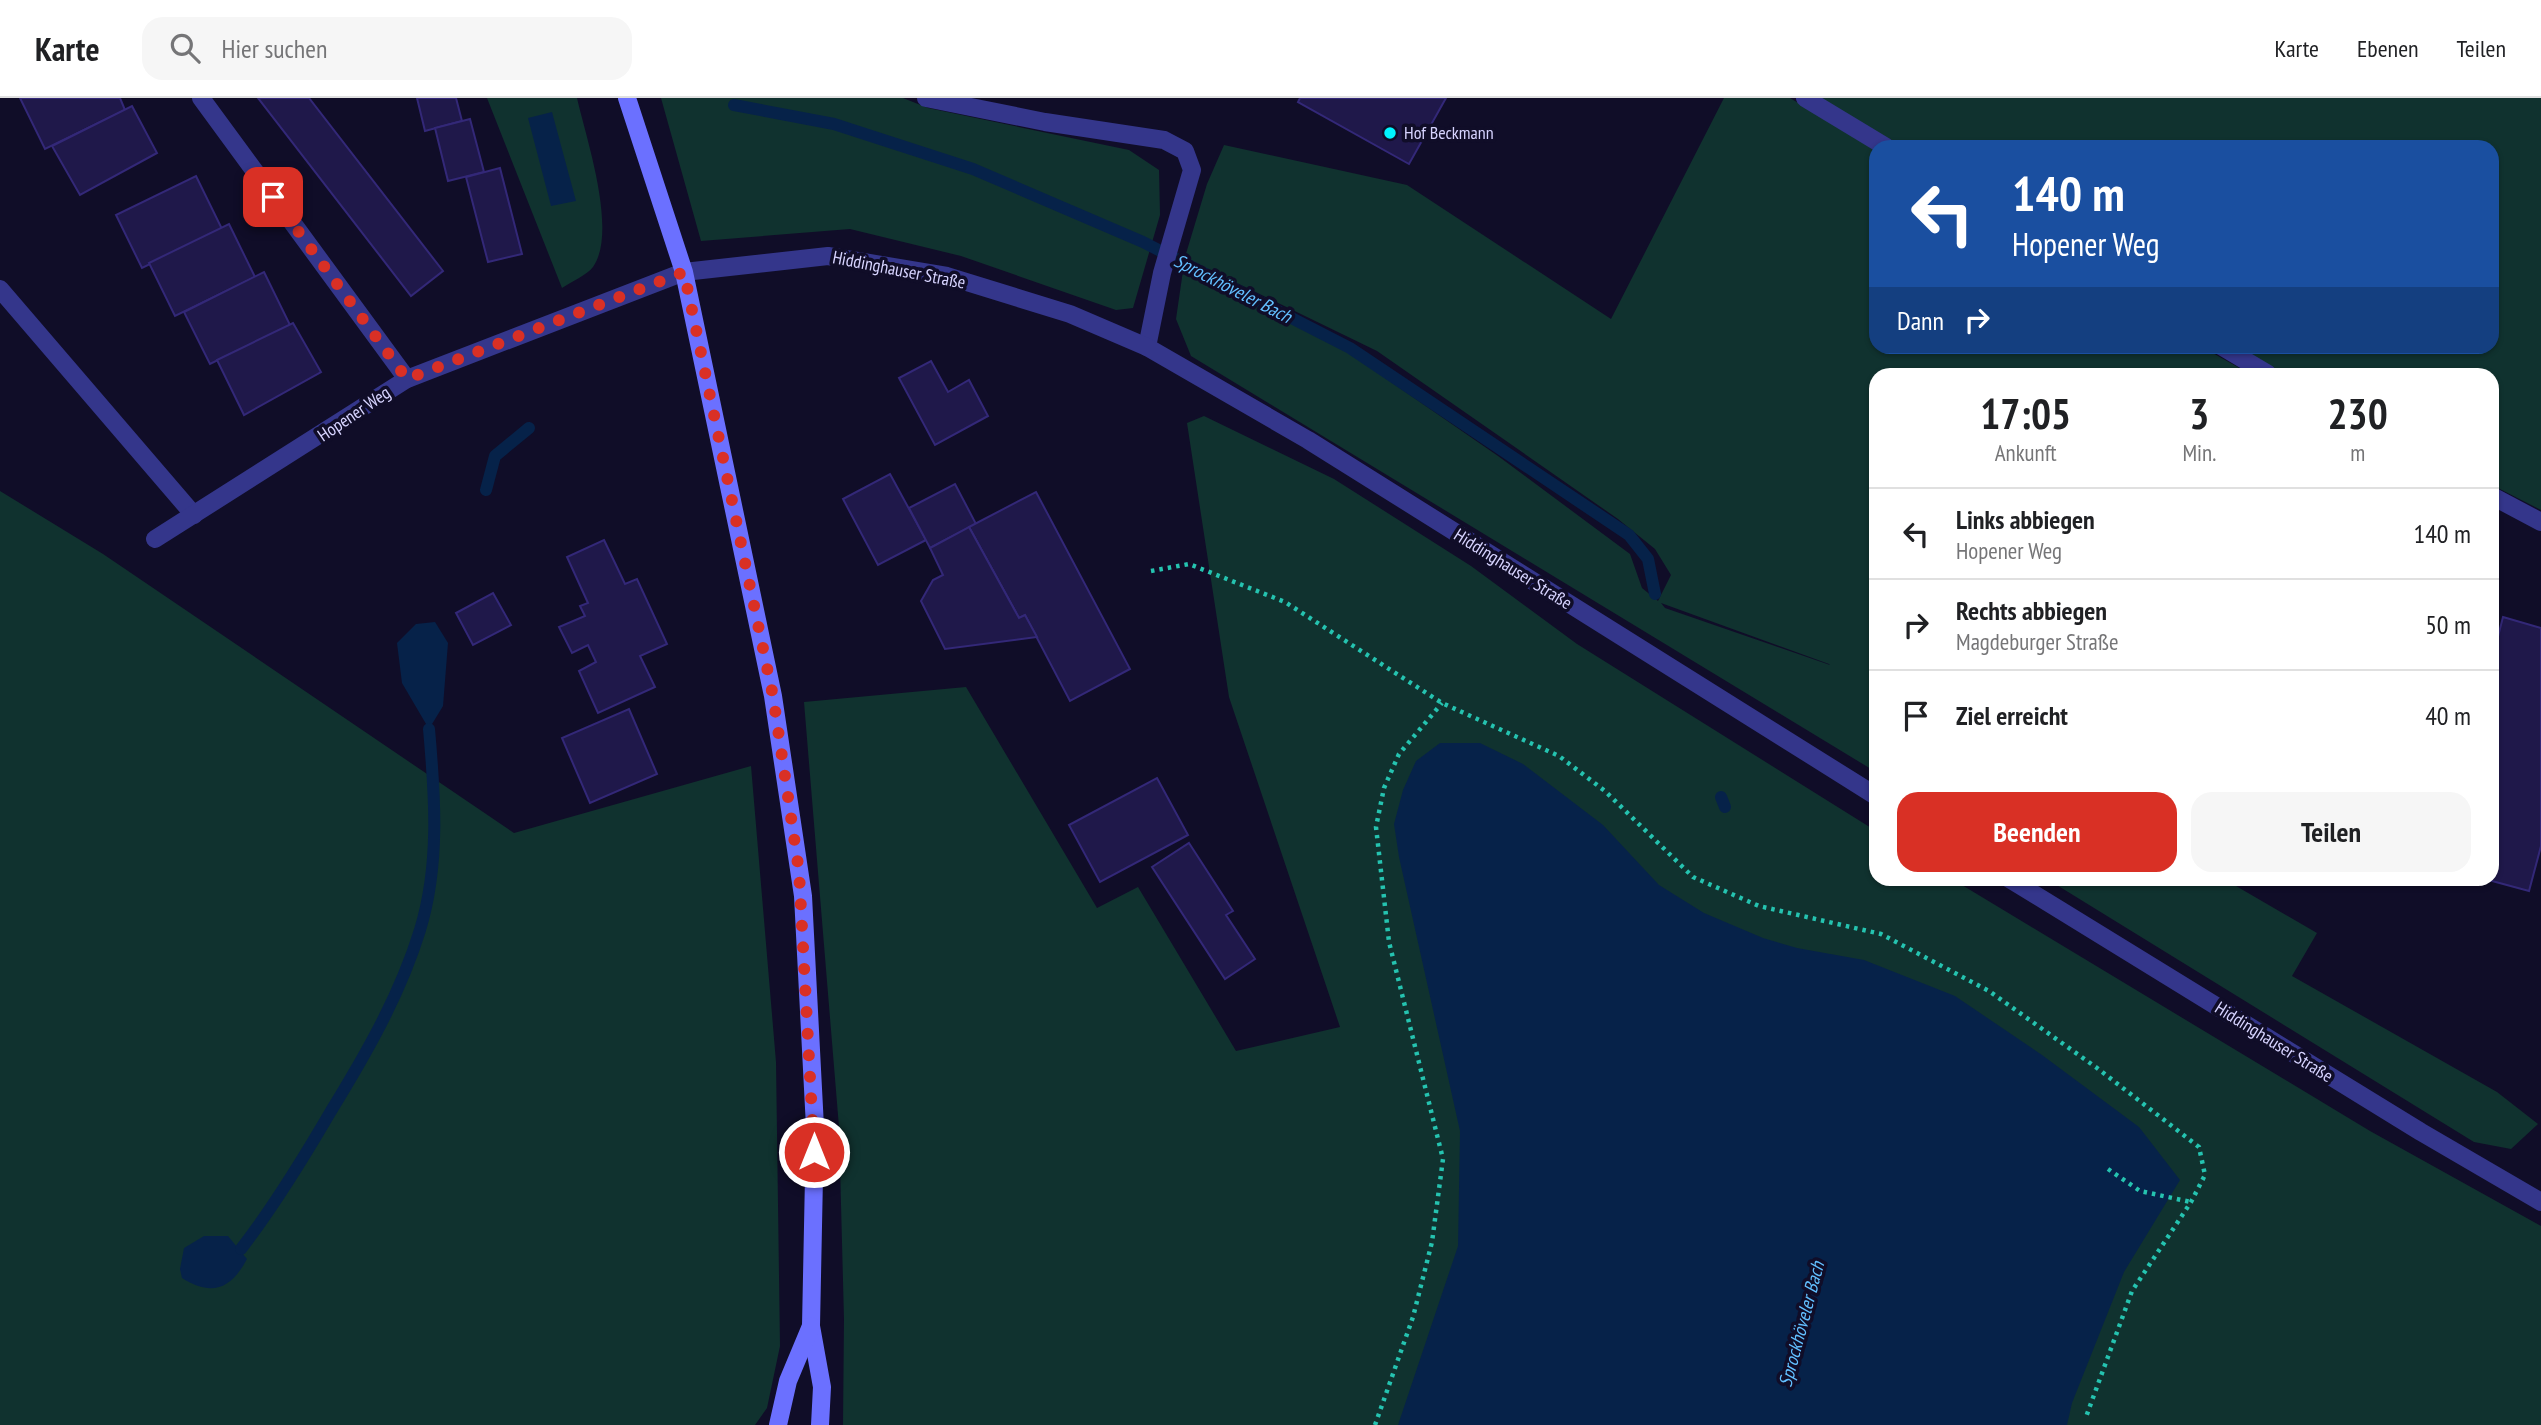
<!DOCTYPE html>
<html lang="de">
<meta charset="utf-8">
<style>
body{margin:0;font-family:"PT Sans Narrow",sans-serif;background:#f6f6f6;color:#202124;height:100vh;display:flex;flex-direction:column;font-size:26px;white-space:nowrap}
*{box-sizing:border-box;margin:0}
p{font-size:23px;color:#757577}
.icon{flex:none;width:38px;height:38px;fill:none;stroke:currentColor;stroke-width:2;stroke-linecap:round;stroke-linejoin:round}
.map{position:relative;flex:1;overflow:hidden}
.panel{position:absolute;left:1869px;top:270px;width:630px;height:518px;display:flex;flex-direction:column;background:#fff;border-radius:21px;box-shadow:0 2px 5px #0004}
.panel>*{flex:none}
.banner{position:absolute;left:1869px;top:42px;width:630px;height:214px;border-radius:21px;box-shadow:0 2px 5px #0004;background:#1a4fa0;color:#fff;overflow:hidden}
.pin{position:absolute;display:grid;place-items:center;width:60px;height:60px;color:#fff;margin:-30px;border-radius:14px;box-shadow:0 4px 10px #0006}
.me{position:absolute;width:77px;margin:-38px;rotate:0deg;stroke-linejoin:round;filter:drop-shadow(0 0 5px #0008)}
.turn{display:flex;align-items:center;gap:24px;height:147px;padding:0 28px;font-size:32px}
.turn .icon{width:91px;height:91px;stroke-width:2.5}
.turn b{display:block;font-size:49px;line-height:60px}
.then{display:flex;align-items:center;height:66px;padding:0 28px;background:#0003;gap:14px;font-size:26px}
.eta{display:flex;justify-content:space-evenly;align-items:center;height:119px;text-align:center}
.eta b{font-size:42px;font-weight:700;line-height:49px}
.primary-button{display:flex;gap:14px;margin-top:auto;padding:14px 28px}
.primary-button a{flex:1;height:80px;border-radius:21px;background:#d93025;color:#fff;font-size:28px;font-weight:700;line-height:80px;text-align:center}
.primary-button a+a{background:#f6f6f6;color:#202124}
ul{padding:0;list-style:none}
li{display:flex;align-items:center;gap:21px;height:91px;padding:0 28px;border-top:2px solid #e0e0e0}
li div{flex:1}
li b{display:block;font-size:26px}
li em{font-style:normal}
header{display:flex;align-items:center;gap:42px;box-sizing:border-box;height:98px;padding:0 35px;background:#fff;border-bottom:2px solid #e0e0e0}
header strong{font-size:33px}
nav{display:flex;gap:38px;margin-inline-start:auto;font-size:24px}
.search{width:490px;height:63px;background:#f6f6f6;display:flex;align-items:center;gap:18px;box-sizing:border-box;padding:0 24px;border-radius:21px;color:#757577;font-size:26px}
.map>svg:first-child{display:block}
.green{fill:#10322f;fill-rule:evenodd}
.water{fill:#062249}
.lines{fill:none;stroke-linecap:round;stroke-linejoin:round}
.stream{stroke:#062249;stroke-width:12}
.building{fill:#1f184a;stroke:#332878;stroke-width:2}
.path{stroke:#25c3b0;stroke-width:4.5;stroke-dasharray:3.5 5;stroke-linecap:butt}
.service{stroke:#34368b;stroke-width:18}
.minor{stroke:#34368b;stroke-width:18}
.tertiary{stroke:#34368b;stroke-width:18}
.secondary{stroke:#6b70ff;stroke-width:18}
.route{stroke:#d93025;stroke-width:12;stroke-dasharray:0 21.6}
.poi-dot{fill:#00f4ff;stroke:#100d28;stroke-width:2.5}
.labels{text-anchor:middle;stroke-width:7;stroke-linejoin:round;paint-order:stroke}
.poi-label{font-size:18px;fill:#d7d4ff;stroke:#100d28;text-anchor:start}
.street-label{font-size:18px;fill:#d7d4ff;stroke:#100d28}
.water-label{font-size:19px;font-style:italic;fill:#62bfff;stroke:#100d28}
</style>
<header>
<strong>Karte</strong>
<div class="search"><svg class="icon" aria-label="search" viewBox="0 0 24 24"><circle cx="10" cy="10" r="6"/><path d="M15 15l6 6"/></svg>Hier suchen</div>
<nav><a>Karte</a><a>Ebenen</a><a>Teilen</a></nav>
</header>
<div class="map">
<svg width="2541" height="1327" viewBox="0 0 2541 1327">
<rect width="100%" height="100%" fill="#100d28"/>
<g class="green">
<path d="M487 0H577C586 40 618 133 593 169 587 177 571 184 562 190Z"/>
<path d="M661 0H903L928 10 1129 52 1159 72 1160 117 1133 210 1116 212 961 158 850 131 701 143Z"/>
<path d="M1724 0H1790L1876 52V248L2202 249 2250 276H1876V674L1191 258 1176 221 1185 159 1207 86 1224 47 1407 87 1611 221ZM1206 170 1377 253 1618 421 1655 451 1671 477 1658 503 1642 490 1630 456 1498 358 1297 219ZM1661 505 1829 566 1830 567 1665 510Z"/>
<path d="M1819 0H2541V412L2492 387V276H2285L2237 249 2492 248V49H1900Z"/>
<path d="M1204 318 1334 381 1471 468 1577 546 1876 733V780L1952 781 2370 1033 2541 1128V1327H843L844 1221 839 1029 804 604 966 589 1097 810 1138 789 1236 953 1340 929 1229 599 1187 325Z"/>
<path d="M0 393 103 456 514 735 751 668 776 964 780 1248 767 1310 755 1327H0Z"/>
<path d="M2047 781H2224L2317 835 2292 878 2497 994 2538 1026 2511 1051 2474 1044Z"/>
</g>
<g class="water">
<path d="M552 14 576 103 551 108 528 20Z"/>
<path d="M435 524 448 545 443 608 429 631 402 585 397 545 416 526Z"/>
<path d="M1440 645H1480L1523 666 1603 727 1659 787 1704 815 1763 840 1797 850 1864 862 1955 898 2042 957 2139 1029 2180 1082 2124 1174 2072 1305 2067 1327H1398L1458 1148 1460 1033 1399 759 1394 726 1403 692 1416 663Z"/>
<path d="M204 1138H228L247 1161C231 1191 212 1199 182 1180L180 1171 184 1150Z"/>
</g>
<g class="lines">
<g class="stream">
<path d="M734 7 834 26 973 71 1143 144 1350 250 1629 437 1648 461 1655 496"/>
<path d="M486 392 495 358 529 330"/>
<path d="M1721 699 1725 709"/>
<path d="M241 1151C275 1107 303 1061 331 1013 366 956 400 897 420 832 440 767 435 698 429 631"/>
</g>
</g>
<g class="building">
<path d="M20 0H120L125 12 45 51Z"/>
<path d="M258 0H309L443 173 411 198Z"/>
<path d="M417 0H456L462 23 425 33Z"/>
<path d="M1300 0H1446L1409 66 1298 4Z"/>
<path d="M132 8 157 55 80 97 52 48Z"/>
<path d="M470 21 484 74 448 83 435 30Z"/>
<path d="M500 70 522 156 488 164 466 79Z"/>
<path d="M196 78 222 131 142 170 116 117Z"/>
<path d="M229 126 255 179 175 218 149 165Z"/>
<path d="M264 174 290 227 210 266 184 214Z"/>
<path d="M293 225 321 274 244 317 217 262Z"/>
<path d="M931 263 948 294 969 282 988 318 935 347 899 280Z"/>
<path d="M890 376 926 442 878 467 843 401Z"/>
<path d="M955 386 976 426 930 450 909 410Z"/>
<path d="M1036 394 1130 571 1070 603 1025 517 1019 520 969 429Z"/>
<path d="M969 429 1019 520 1025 517 1037 539 945 551 921 503 933 482 943 477 930 450Z"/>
<path d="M604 442 625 486 637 481 667 546 640 558 655 589 598 615 579 573 596 564 588 547 572 555 559 529 585 518 580 508 588 505 567 459Z"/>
<path d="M493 495 511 527 473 547 456 515Z"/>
<path d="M2503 519 2541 530V748L2529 793 2481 780H2492V562Z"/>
<path d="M629 611 657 676 590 705 562 640Z"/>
<path d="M1157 680 1188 737 1100 784 1069 727Z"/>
<path d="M1189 745 1233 813 1226 817 1255 861 1225 881 1152 769Z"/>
</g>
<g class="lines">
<g class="path">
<path d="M1151 473 1189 466 1285 504 1442 605 1559 658 1605 693 1693 779 1759 808 1881 836 1989 893 2097 970 2199 1049 2205 1077 2191 1104 2132 1193 2086 1319"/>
<path d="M2108 1071 2140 1093 2191 1104"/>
<path d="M1375 1327 1413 1219 1432 1144 1443 1061 1389 844 1376 729 1384 690 1399 656 1442 605"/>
</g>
<path class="service" d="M0 191 194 417"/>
<g class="minor">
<path d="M201 0 407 281"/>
<path d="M926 0 1045 24 1164 42 1185 53 1192 72 1162 175 1147 249"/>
<path d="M1805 0 1886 49"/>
<path d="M2221 248 2268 276"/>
<path d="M2492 398 2541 424"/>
<path d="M155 441 407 281 684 174"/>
</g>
<g class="tertiary">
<path d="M684 174 828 158 947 178 1070 216 1147 249 1308 342 1876 698"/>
<path d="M2008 780 2421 1034 2541 1104"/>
</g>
<g class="secondary">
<path d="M627 0 684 174 773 598 803 798 815 1029 811 1228 822 1289 820 1327"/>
<path d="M778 1327 788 1283 811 1228"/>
</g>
</g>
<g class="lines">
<path class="route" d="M273 99 407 281 684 174 773 598 799 773 814 1054"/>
</g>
<circle class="poi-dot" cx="1390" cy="35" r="7"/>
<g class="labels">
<g class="poi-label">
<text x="1404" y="41">Hof Beckmann</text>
</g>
<g class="street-label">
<text transform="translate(899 172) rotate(11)" y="6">Hiddinghauser Straße</text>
<text transform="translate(354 316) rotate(-34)" y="6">Hopener Weg</text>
<text transform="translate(1513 471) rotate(32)" y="6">Hiddinghauser Straße</text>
<text transform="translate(2274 944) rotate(32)" y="6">Hiddinghauser Straße</text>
</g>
<g class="water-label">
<text transform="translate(1233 190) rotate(27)" y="7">Sprockhöveler Bach</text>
<text transform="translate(1801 1226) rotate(-75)" y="7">Sprockhöveler Bach</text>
</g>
</g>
</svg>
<div class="pin" style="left:273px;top:99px;background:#d93025"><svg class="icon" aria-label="arrive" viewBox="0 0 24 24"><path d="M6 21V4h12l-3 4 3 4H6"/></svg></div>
<svg class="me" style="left:814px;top:1054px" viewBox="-20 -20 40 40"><circle r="17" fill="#d93025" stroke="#fff" stroke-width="3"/><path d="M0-11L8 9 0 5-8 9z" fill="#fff"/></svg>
<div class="banner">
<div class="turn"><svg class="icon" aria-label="left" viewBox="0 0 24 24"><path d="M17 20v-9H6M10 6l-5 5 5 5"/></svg><div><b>140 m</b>Hopener Weg</div></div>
<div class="then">Dann<svg class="icon" aria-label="right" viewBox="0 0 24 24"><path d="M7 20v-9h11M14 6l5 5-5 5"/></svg></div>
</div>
<section class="panel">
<div class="eta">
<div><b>17:05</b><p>Ankunft</p></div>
<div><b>3</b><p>Min.</p></div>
<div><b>230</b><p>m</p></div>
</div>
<ul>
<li><svg class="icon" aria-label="left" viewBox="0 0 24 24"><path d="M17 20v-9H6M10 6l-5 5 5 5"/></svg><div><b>Links abbiegen</b><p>Hopener Weg</p></div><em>140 m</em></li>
<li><svg class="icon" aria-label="right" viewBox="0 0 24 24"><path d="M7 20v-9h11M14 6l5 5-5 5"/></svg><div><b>Rechts abbiegen</b><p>Magdeburger Straße</p></div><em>50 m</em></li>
<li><svg class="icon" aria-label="arrive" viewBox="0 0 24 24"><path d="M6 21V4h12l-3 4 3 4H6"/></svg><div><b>Ziel erreicht</b></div><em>40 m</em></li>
</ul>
<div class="primary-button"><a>Beenden</a><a>Teilen</a></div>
</section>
</div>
